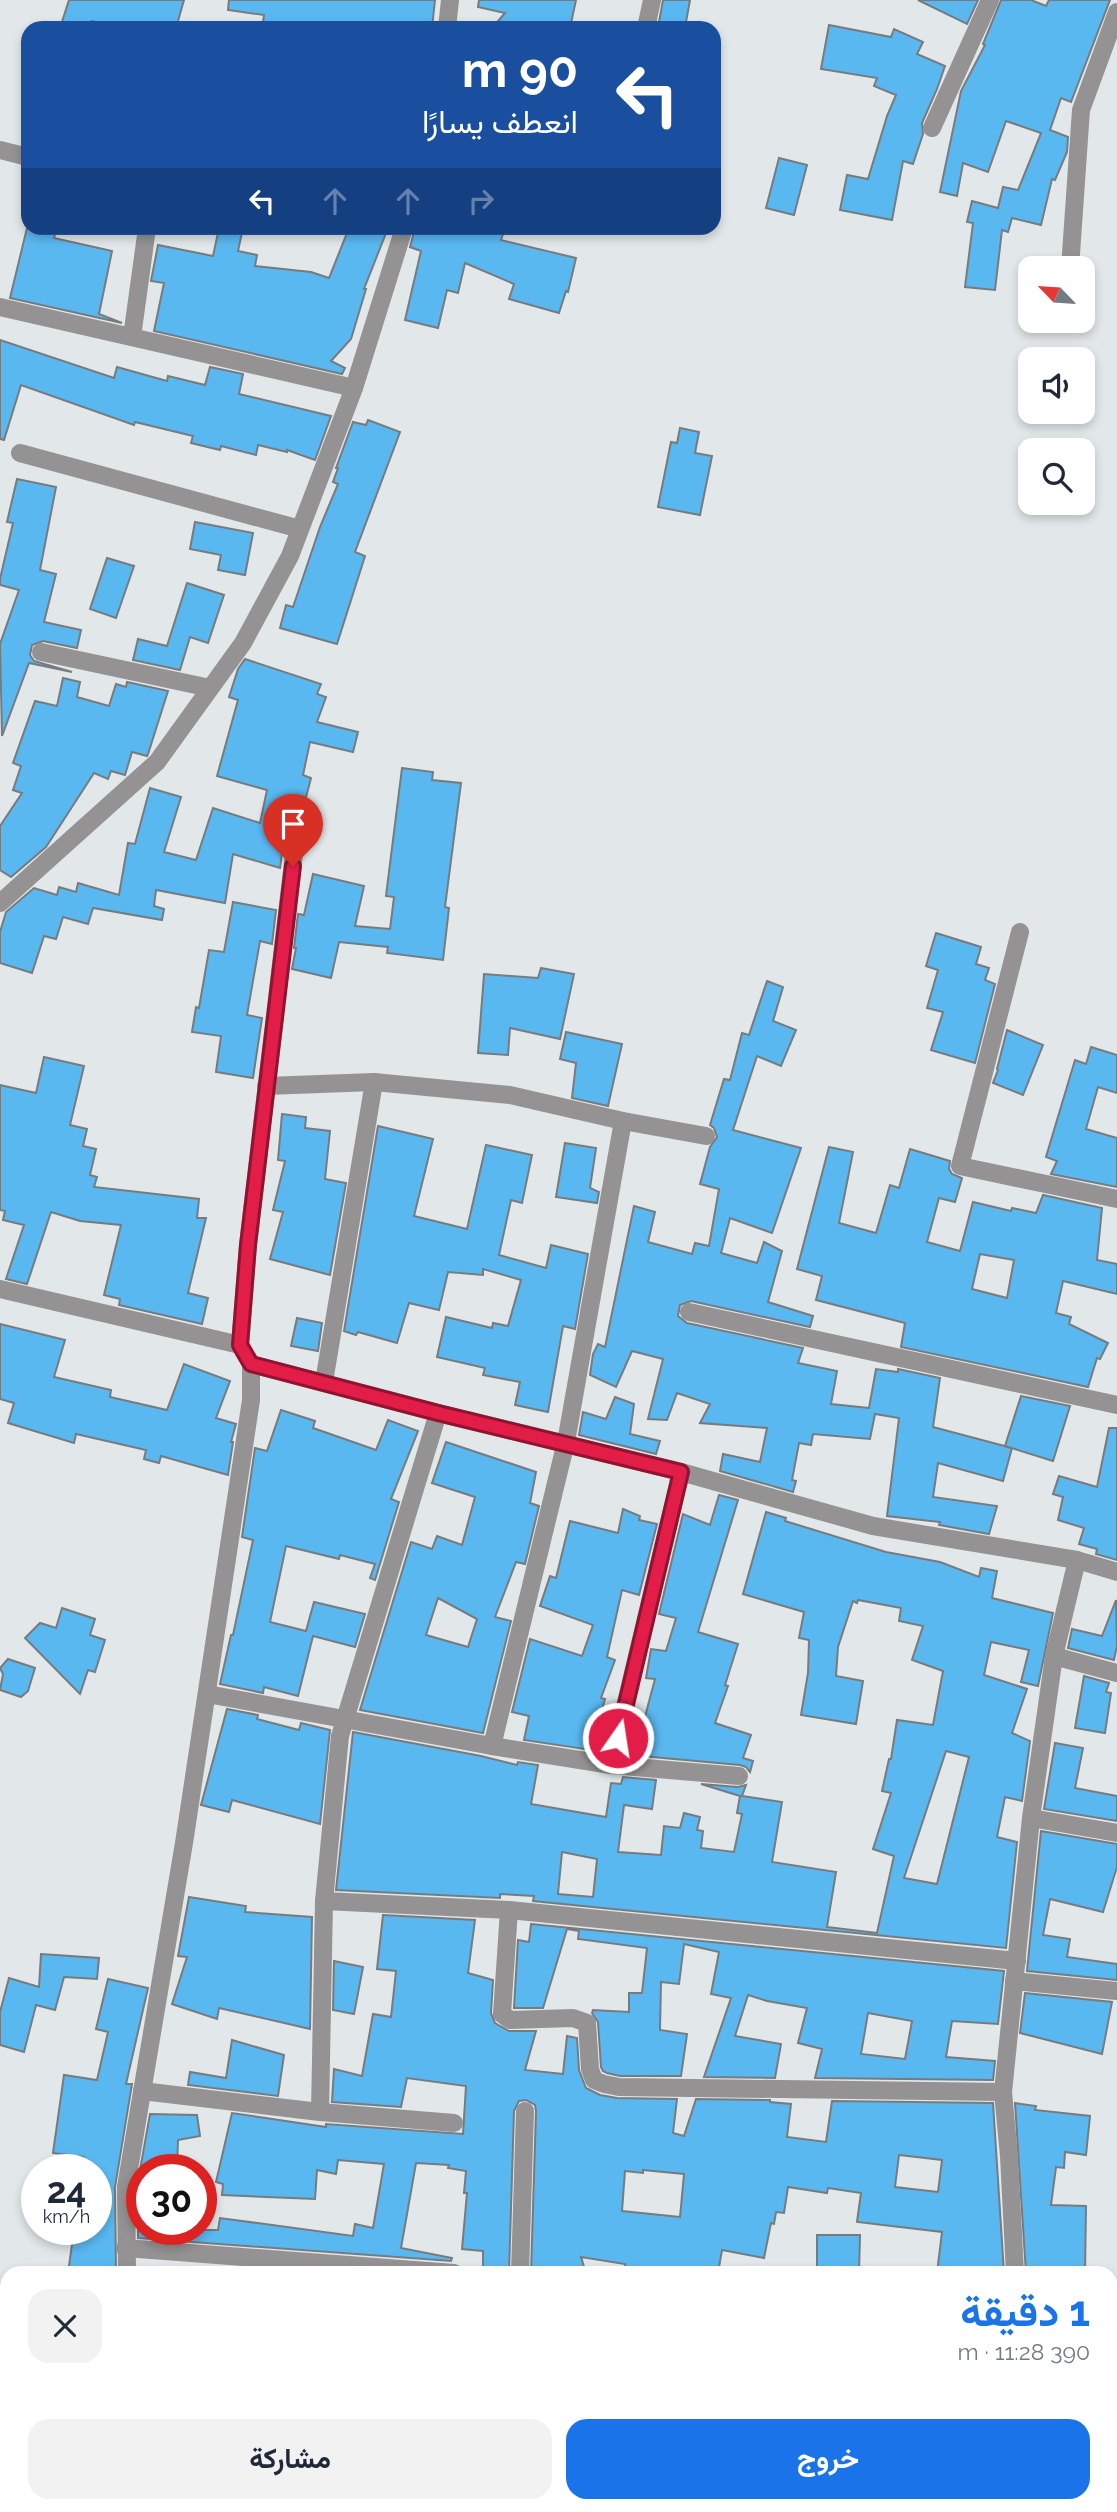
<!DOCTYPE html>
<html lang="ar">
<meta charset="utf-8">
<style>
body{margin:0;font-family:Raleway,Vazirmatn,sans-serif;background:#f2f2f3;color:#1f2937;direction:rtl;height:100vh;display:flex;flex-direction:column;font-size:26px;white-space:nowrap}
*{box-sizing:border-box;margin:0}
p{font-size:23px;color:#747a83}
.icon{flex:none;width:38px;height:38px;fill:none;stroke:currentColor;stroke-width:2;stroke-linecap:round;stroke-linejoin:round}
.map{position:relative;flex:1;overflow:hidden;direction:ltr}
.drawer{position:absolute;left:0px;top:2266px;width:1118px;height:247px;display:flex;flex-direction:column;background:#fff;border-radius:21px 21px 0 0;box-shadow:0 4px 10px #0003;direction:rtl}
.drawer>*{flex:none}
.guide{position:absolute;left:21px;top:21px;width:700px;height:214px;border-radius:21px;box-shadow:0 4px 10px #0003;direction:rtl;background:#1a4fa0;color:#fff;overflow:hidden}
.needle{width:46px;rotate:295deg}
.buttons{position:absolute;left:1018px;top:256px;display:grid;gap:14px}
.buttons a{display:grid;place-items:center;width:77px;height:77px;border-radius:14px;background:#fff;box-shadow:0 4px 10px #0003;font-size:35px}
.speed{position:absolute;left:21px;top:2154px;display:flex;gap:14px;font-size:35px;font-weight:700;text-align:center}
.speed>*{display:grid;place-content:center;width:91px;height:91px;border-radius:50%;background:#fff;box-shadow:0 4px 10px #0003;line-height:1}
.speed small{font-size:18px;font-weight:400}
.speed .limit{border:10px solid #d22;background:#fff;color:#111}
.pin{position:absolute;display:grid;place-items:center;width:60px;height:60px;color:#fff;margin:-72px -30px;border-radius:50% 50% 50% 0;rotate:-45deg;box-shadow:0 0 7px #0007}
.pin .icon{rotate:45deg}
.me{position:absolute;width:77px;margin:-38px;rotate:13deg;stroke-linejoin:round;filter:drop-shadow(0 0 5px #0008)}
.turn{display:flex;align-items:center;gap:24px;height:147px;padding:0 28px;font-size:32px}
.turn .icon{width:91px;height:91px;stroke-width:2.5}
.turn b{display:block;font-size:49px;line-height:60px}
.lanes{display:flex;align-items:center;height:66px;padding:0 28px;background:#0003;justify-content:center;gap:35px;direction:ltr}
.lanes .off{opacity:.35}
.round{display:grid;place-items:center;flex:none;width:74px;height:74px;border-radius:21px;background:#f2f2f3}
.overview{display:flex;align-items:center;justify-content:space-between;height:119px;padding:0 28px}
h1{font-size:42px;font-weight:700;line-height:52px;color:#1a73e8}
.primary-button{display:flex;gap:14px;margin-top:auto;padding:14px 28px}
.primary-button a{flex:1;height:80px;border-radius:21px;background:#1a73e8;color:#fff;font-size:28px;font-weight:700;line-height:80px;text-align:center}
.primary-button a+a{background:#f2f2f3;color:#1f2937}
.map>svg:first-child{display:block}
.building{fill:#5ab8f1;stroke:#777b7e;stroke-width:2;fill-rule:evenodd}
.lines{fill:none;stroke-linecap:round;stroke-linejoin:round}
.minor{stroke:#949292;stroke-width:18}
.trunk{stroke:#464242;stroke-width:19}
.route-casing{stroke:#92132f;stroke-width:18}
.route{stroke:#e11d48;stroke-width:12}
</style>
<div class="map">
<svg width="1117" height="2512" viewBox="0 0 1117 2512">
<rect width="100%" height="100%" fill="#e2e7ea"/>
<g class="building">
<path d="M69 0H184L176 28H118L92 21 90 28H60Z"/>
<path d="M229 0H435L432 28H304L263 22 264 15 228 10Z"/>
<path d="M479 0H576L570 28H492L505 13 478 7Z"/>
<path d="M663 0H690L685 28H658Z"/>
<path d="M918 0H978L967 24Z"/>
<path d="M1001 0H1031L1046 6 1049 0H1110L1071 102 1061 98 1050 130 1068 137 1067 152 1055 180 1052 179 1041 225 1012 218 1008 232 1002 230 995 290 965 287 973 223 967 222 972 201 998 208 1003 187 1018 190 1041 133 1006 121 988 172 963 163 957 196 940 192 961 91 985 45 983 44Z"/>
<path d="M829 25 891 37 894 29 923 42 917 54 945 66 937 89 922 123 923 134 913 164 903 161 892 220 840 210 847 175 868 179 887 116 896 95 874 86 877 78 821 69Z"/>
<path d="M779 158 807 165 794 215 766 208Z"/>
<path d="M27 228H57L54 238 112 251 99 314 122 323 10 298Z"/>
<path d="M219 228H243L238 251 257 255 255 266 311 272 329 278 349 228H388L364 289H366L351 339 331 361 345 368 342 374 154 331 164 283 151 281 158 245 213 256Z"/>
<path d="M415 228H505L501 240 576 258 568 292 566 291 559 313 509 299 514 284 465 263 458 293 447 290 438 328 405 320 421 251 410 247Z"/>
<path d="M0 340 114 378 117 367 167 381 168 376 205 385 210 367 243 374 239 394 331 416 315 460 287 450V452L258 445 256 455 221 446 220 450 191 443 193 436 135 422 134 425 21 385 4 440 0 439Z"/>
<path d="M368 420 400 432 355 552 365 556 337 644 280 628 286 605 293 607 320 527 338 484 333 482 338 468H336L353 422 366 425Z"/>
<path d="M680 428 699 432 695 453 712 456 700 515 658 507 671 442 677 443Z"/>
<path d="M17 479 56 487 40 570 56 574 44 622 81 630 77 648 43 641 32 645 30 655 34 661 72 672 29 663 2 736 0 644 19 590 0 585V579L13 523 7 522Z"/>
<path d="M195 522 253 533 245 575 218 570 221 555 190 549Z"/>
<path d="M107 558 134 566 116 618 90 609Z"/>
<path d="M187 583 224 595 208 643 190 637 180 670 133 660 138 639 167 646Z"/>
<path d="M245 659 321 684 317 694 326 697 317 722 358 732 353 752 310 742 303 775 311 778 305 801H294L288 809 280 868 233 854 225 903 156 890 154 906 164 909 162 920 93 908 88 924 63 917 56 939 44 936 32 973 0 963V932L6 912 34 888 57 895 59 887 76 892 78 883 119 895 128 843 135 844 150 788 181 797 164 852 196 860 213 808 260 823 267 790 217 776 238 700 229 697 238 669Z"/>
<path d="M63 678 80 682 77 697 109 706 116 684 126 687 127 682 168 691 148 754 147 756 132 752 125 775 111 771 108 779 94 773 46 847 11 877 0 870V826L22 793 13 790 21 766 13 763 35 701 57 706Z"/>
<path d="M402 768 433 772 432 780 461 783 445 907 449 908 443 960 387 953 388 947 339 942 331 978 292 969 296 948H294L298 914 304 915 313 874 364 886 355 926 390 929 394 897 386 896Z"/>
<path d="M233 902 276 910 272 944 260 941 247 1015 262 1018 253 1078 216 1072 221 1036 192 1032 196 1007 199 1008 209 950 224 952Z"/>
<path d="M936 933 981 947 976 964 989 968 985 980 995 984 975 1063 931 1050 943 1012 927 1008 938 970 926 966Z"/>
<path d="M541 968 574 974 560 1039 510 1028 508 1055 478 1053 484 974 538 978Z"/>
<path d="M767 981 783 987 773 1021 796 1030 781 1066 757 1056 733 1130 801 1148 772 1233 730 1218 721 1253 757 1263 764 1242 782 1251 768 1302 813 1316 810 1327 691 1301 680 1305 678 1316 687 1323 803 1348 798 1363 837 1371 831 1404 869 1408 876 1369 898 1372V1369L940 1378 933 1427 1012 1448 1003 1481 938 1463 933 1497 997 1506 989 1534 939 1525 940 1522 887 1516 899 1418 875 1414 870 1439 813 1434 811 1445 799 1443 792 1480 796 1481 793 1492 720 1471 723 1454 760 1462 767 1428 700 1423 710 1404 677 1393 667 1420 648 1419 663 1359 632 1351 616 1387 590 1375 593 1354 598 1344 605 1347 634 1206 655 1212 648 1242 692 1254 695 1243 709 1246 719 1189 700 1184 710 1147 717 1137 714 1128 710 1125 724 1079 730 1080 742 1033 749 1035Z"/>
<path d="M1007 1030 1043 1045 1023 1095 993 1083 998 1070 997 1069Z"/>
<path d="M566 1032 622 1044 608 1106 572 1098 576 1063 560 1059Z"/>
<path d="M1091 1047 1117 1055V1093L1098 1087 1086 1129 1117 1138V1187L1051 1174 1057 1161 1046 1157 1075 1060 1086 1064Z"/>
<path d="M44 1057 84 1066 70 1125 87 1129 83 1146 96 1149 90 1175 97 1177 94 1187 199 1199 197 1218H206L188 1293 208 1298 202 1324 119 1305 120 1299 104 1295 121 1225 80 1221 51 1212 27 1284 6 1279 24 1225 3 1220 5 1211 0 1210V1085L36 1093Z"/>
<path d="M282 1114 306 1117 305 1128 330 1131 325 1179 346 1183 330 1275 270 1259 283 1212 273 1210 285 1161 278 1160Z"/>
<path d="M378 1126 433 1139 414 1216 467 1229 486 1145 532 1155 522 1203 511 1200 499 1255 546 1268 551 1245 588 1254 575 1329 563 1326 548 1412 515 1405 520 1382 483 1375 485 1368 437 1357 446 1317 492 1328 493 1323 508 1326 521 1280 483 1269V1275L448 1272 439 1310 409 1303 397 1343 358 1332 356 1335 344 1331Z"/>
<path d="M565 1143 596 1148 590 1188 599 1192 597 1203 556 1197Z"/>
<path d="M829 1147 853 1152 839 1223 876 1233 890 1185 899 1188 910 1149 950 1161 949 1169 952 1174 962 1178 955 1202 939 1198 927 1242 960 1251 973 1202 1011 1211 1012 1208 1036 1213 1043 1195 1102 1208 1097 1260 1117 1264V1294L1063 1281 1056 1313 1071 1317 1069 1324 1108 1343 1100 1359 1097 1358 1088 1387 901 1347 905 1323 816 1300 822 1276 797 1269ZM980 1254 1014 1260 1007 1298 972 1289Z"/>
<path d="M297 1318 322 1323 318 1351 291 1346Z"/>
<path d="M0 1324 65 1340 54 1377 111 1390 110 1397 167 1410 184 1364 230 1381 216 1418 236 1424 231 1442H233L228 1475 161 1456 159 1463 144 1459 146 1450 76 1434 74 1443 8 1423 14 1403 0 1399Z"/>
<path d="M1021 1396 1070 1406 1053 1461 1005 1446Z"/>
<path d="M615 1397 634 1404 630 1434 660 1441 656 1454 579 1435 583 1412 606 1419Z"/>
<path d="M281 1410 315 1421 313 1428 376 1450 388 1420 418 1431 391 1499 399 1502 375 1580 370 1578 375 1564 340 1555 339 1559 286 1546 270 1622 306 1631 314 1602 365 1614 355 1647 313 1636 298 1696 264 1687 263 1693 220 1684 231 1635H233L253 1540 242 1537 255 1448 267 1451Z"/>
<path d="M1109 1428H1117V1560L1096 1554 1097 1549 1079 1544 1084 1528 1058 1520 1063 1497 1053 1494 1059 1476 1097 1487Z"/>
<path d="M446 1442 536 1472 530 1503 539 1506 525 1564 516 1562 495 1617 511 1621 483 1733 360 1710 411 1542 432 1549 437 1536 462 1545 475 1497 432 1483ZM438 1598 477 1619 468 1647 426 1635Z"/>
<path d="M719 1495 738 1500 698 1632 738 1644 725 1685 728 1686 715 1723 751 1735 743 1758 753 1761 750 1772 746 1767 740 1765 631 1755 641 1723 643 1724 655 1679 646 1678 651 1649 666 1651 676 1618 659 1614 682 1518 683 1514 710 1525Z"/>
<path d="M623 1509 640 1516 639 1520 657 1524 639 1595 622 1590 607 1657 615 1660 601 1698 605 1699 591 1750 524 1740 529 1716 512 1712 530 1639 582 1656 593 1625 540 1606 550 1576 556 1578 570 1521 618 1533Z"/>
<path d="M766 1512 786 1518 785 1521 886 1552 940 1562 979 1577 981 1568 997 1571 992 1598 1053 1613 1038 1686 1021 1682 1029 1650 991 1642 984 1675 1027 1689 1012 1733 1030 1741 1022 1801 1005 1797 997 1837 1017 1842 1006 1948 533 1901 534 1896 500 1894V1898L336 1890 353 1732 481 1756 517 1765 518 1762 538 1765 531 1804 606 1817 611 1783 621 1784 623 1777 656 1780 652 1809 624 1805 618 1852 661 1855 664 1826 680 1828 684 1813 700 1817 697 1830 703 1831 701 1848 734 1852 742 1814 737 1813 740 1796 701 1784 738 1787 746 1785 742 1796 782 1802 772 1862 836 1872 827 1927 877 1933 894 1856 873 1849 891 1793 882 1791 889 1759H891L897 1720 933 1725 943 1671 912 1660 923 1626 899 1621 901 1608 858 1600 857 1603 853 1601 838 1647 836 1676 863 1681 856 1724 801 1715 808 1673 809 1640 799 1638 804 1612 743 1594ZM946 1751 969 1757 937 1884 904 1878ZM562 1852 597 1859 593 1897 558 1894Z"/>
<path d="M1116 1600 1117 1646 1114 1660 1068 1648 1072 1629 1102 1636Z"/>
<path d="M62 1608 95 1619 90 1635 105 1640 95 1672 88 1670 80 1694 25 1638 40 1623 56 1628Z"/>
<path d="M8 1659 35 1668 28 1691 21 1697 0 1690 3 1674 0 1668Z"/>
<path d="M1084 1676 1109 1683 1106 1692 1111 1693 1105 1733 1075 1728Z"/>
<path d="M227 1709 258 1715 257 1719 299 1730 301 1723 330 1730 320 1824 232 1800 229 1812 201 1805Z"/>
<path d="M1055 1743 1083 1748 1075 1788 1117 1796V1821L1044 1809Z"/>
<path d="M1041 1831 1117 1844V1867L1103 1912 1050 1899 1043 1935 1070 1939 1067 1957 1117 1964V1980L1027 1971Z"/>
<path d="M189 1897 246 1906 245 1912 312 1917 310 2029 219 2008 217 2019 172 2004 187 1957 178 1956Z"/>
<path d="M383 1915 475 1920 468 1973 493 1980 491 2013 495 2023 509 2031H536L525 2070 563 2074 567 2036 577 2038 579 2070 586 2088 600 2095 617 2098 677 2099 673 2133 684 2136 696 2099 770 2100V2102L791 2104 787 2137 826 2142 832 2101 993 2103 1004 2273H937L942 2232 857 2222 861 2193 828 2188 827 2193 788 2187 784 2213 776 2212 774 2224 771 2223 764 2258 722 2250 718 2273H624L625 2264 581 2257 586 2273H531L536 2111 535 2105 526 2100 519 2101 514 2111 509 2273H483V2251L462 2249 467 2193H464L466 2171 448 2168 449 2165 416 2163 401 2248 452 2258 451 2261 138 2238V2230H218L220 2218 353 2236 355 2224 373 2228 384 2164 338 2160 336 2174 317 2170 315 2199 222 2195 223 2184 216 2182 232 2113 326 2127V2124L463 2134 466 2086 407 2078 401 2107 332 2102 334 2069 362 2076 373 2014 391 2017 396 1971 377 1969ZM899 2155 942 2160 938 2192 895 2187ZM643 2170 684 2174 680 2217 622 2211 625 2171 643 2173Z"/>
<path d="M531 1924 1004 1971 998 2024 952 2021 946 2057 995 2061 993 2080 815 2078 822 2049 798 2043 807 2008 767 2001 748 1995 735 2036 781 2044 775 2078 704 2077 731 1998 711 1994 719 1952 684 1944 679 1984 661 1982 660 2030 687 2034 681 2076H620L607 2073 603 2071 601 2067 598 2022 592 2013 593 2010 629 2012V1993H642L647 1948 578 1939 579 1931 567 1929 543 2008H514L518 1940 529 1942ZM868 2013 912 2021 905 2059 861 2054Z"/>
<path d="M41 1954 99 1958 97 1979 64 1977 55 2010 36 2005 24 2052 0 2045V2012L9 1978 39 1987Z"/>
<path d="M334 1961 363 1967 354 2014 333 2010Z"/>
<path d="M108 1979 148 1988 126 2084H132L115 2187 116 2273H68L74 2230H96V2170H82L84 2157 53 2153 64 2075 97 2080 108 2032 96 2029Z"/>
<path d="M1025 1993 1112 2002 1102 2054 1020 2033Z"/>
<path d="M232 2040 284 2055 278 2096 188 2085 190 2072 226 2078Z"/>
<path d="M1015 2103 1036 2106 1035 2110 1090 2116 1086 2155 1065 2152 1064 2168 1056 2167 1051 2205 1086 2206 1085 2273H1026Z"/>
<path d="M150 2114 197 2115 200 2136 178 2140 177 2170H140Z"/>
<path d="M817 2235H860L859 2273H817Z"/>
</g>
<g class="lines">
<g class="minor">
<path d="M447 28 450 0"/>
<path d="M646 28 652 0"/>
<path d="M932 128 990 0"/>
<path d="M0 150 28 157"/>
<path d="M1070 268 1081 110 1117 12"/>
<path d="M0 307 354 388"/>
<path d="M132 337 147 228"/>
<path d="M20 453 300 529"/>
<path d="M41 652 210 688"/>
<path d="M0 903 157 762 243 643 290 556 354 388 404 228"/>
<path d="M1020 932 960 1166 1117 1199"/>
<path d="M266 1086 374 1082 510 1095 623 1121 706 1136"/>
<path d="M623 1121 566 1442 492 1746 611 1765 739 1776"/>
<path d="M0 1289 240 1345"/>
<path d="M689 1312 1117 1405"/>
<path d="M251 1364 438 1413 681 1472 873 1526 1077 1560 1117 1572"/>
<path d="M324 1382 374 1082"/>
<path d="M1054 1656 1117 1673"/>
<path d="M207 1694 492 1746"/>
<path d="M611 1765 681 1472"/>
<path d="M1031 1818 1117 1833"/>
<path d="M324 1901 509 1910 1017 1961"/>
<path d="M509 1910 502 2014 510 2020 573 2018 587 2023 590 2069 594 2080 604 2084 619 2087 1003 2092"/>
<path d="M1014 1981 1117 1991"/>
<path d="M142 2091 320 2112 454 2123"/>
<path d="M320 2112 324 1901 340 1736 438 1413"/>
<path d="M125 2248 454 2273"/>
<path d="M127 2273 126 2187 184 1843 251 1400V1364L240 1345 248 1245 299 811"/>
<path d="M520 2273 525 2111"/>
<path d="M1015 2273 1009 2156 1003 2092 1031 1818 1054 1656 1077 1560"/>
<path d="M0 2346 7 2355"/>
<path d="M1111 2391 1117 2390"/>
<path d="M130 2506 135 2512"/>
<path d="M590 2506V2512"/>
<path d="M928 2506 929 2512"/>
</g>
<g class="trunk">
<path d="M0 2407 7 2415"/>
<path d="M0 2459 7 2467"/>
<path d="M39 2506 44 2512"/>
<path d="M80 2506 85 2512"/>
</g>
</g>
<g class="lines">
<defs>
<path id="route" d="M293 866 248 1245 240 1345 251 1364 438 1413 681 1472 618 1738"/>
</defs>
<use href="#route" class="route-casing"/>
<use href="#route" class="route"/>
</g>
</svg>
<div class="buttons">
<a><svg class="needle" viewBox="-14 -14 28 28"><path d="M0-13l5 13h-10z" fill="#e53935"/><path d="M0 13l5-13h-10z" fill="#747a83"/></svg></a>
<a><svg class="icon" aria-label="sound" viewBox="0 0 24 24"><path d="M4 9h4l5-4v14l-5-4H4zM17 9q2 3 0 6"/></svg></a>
<a><svg class="icon" aria-label="search" viewBox="0 0 24 24"><circle cx="10" cy="10" r="6"/><path d="M15 15l6 6"/></svg></a>
</div>
<div class="speed"><div>24<small>km/h</small></div><div class="limit">30</div></div>
<div class="pin" style="left:293px;top:866px;background:#d93025"><svg class="icon" aria-label="arrive" viewBox="0 0 24 24"><path d="M6 21V4h12l-3 4 3 4H6"/></svg></div>
<svg class="me" style="left:618px;top:1738px" viewBox="-20 -20 40 40"><circle r="17" fill="#e11d48" stroke="#fff" stroke-width="3"/><path d="M0-11L8 9 0 5-8 9z" fill="#fff"/></svg>
<div class="guide">
<div class="turn"><svg class="icon" aria-label="left" viewBox="0 0 24 24"><path d="M17 20v-9H6M10 6l-5 5 5 5"/></svg><div><b>90 m</b>انعطف يسارًا</div></div>
<div class="lanes"><svg class="icon" aria-label="left" viewBox="0 0 24 24"><path d="M17 20v-9H6M10 6l-5 5 5 5"/></svg><svg class="icon off" aria-label="ahead" viewBox="0 0 24 24"><path d="M12 20V5M6 11l6-6 6 6"/></svg><svg class="icon off" aria-label="ahead" viewBox="0 0 24 24"><path d="M12 20V5M6 11l6-6 6 6"/></svg><svg class="icon off" aria-label="right" viewBox="0 0 24 24"><path d="M7 20v-9h11M14 6l5 5-5 5"/></svg></div>
</div>
<section class="drawer">
<div class="overview"><div><h1>1 دقيقة</h1><p>390 m · 11:28</p></div><a class="round"><svg class="icon" aria-label="close" viewBox="0 0 24 24"><path d="M6 6l12 12M18 6L6 18"/></svg></a></div>
<div class="primary-button"><a>خروج</a><a>مشاركة</a></div>
</section>
</div>
